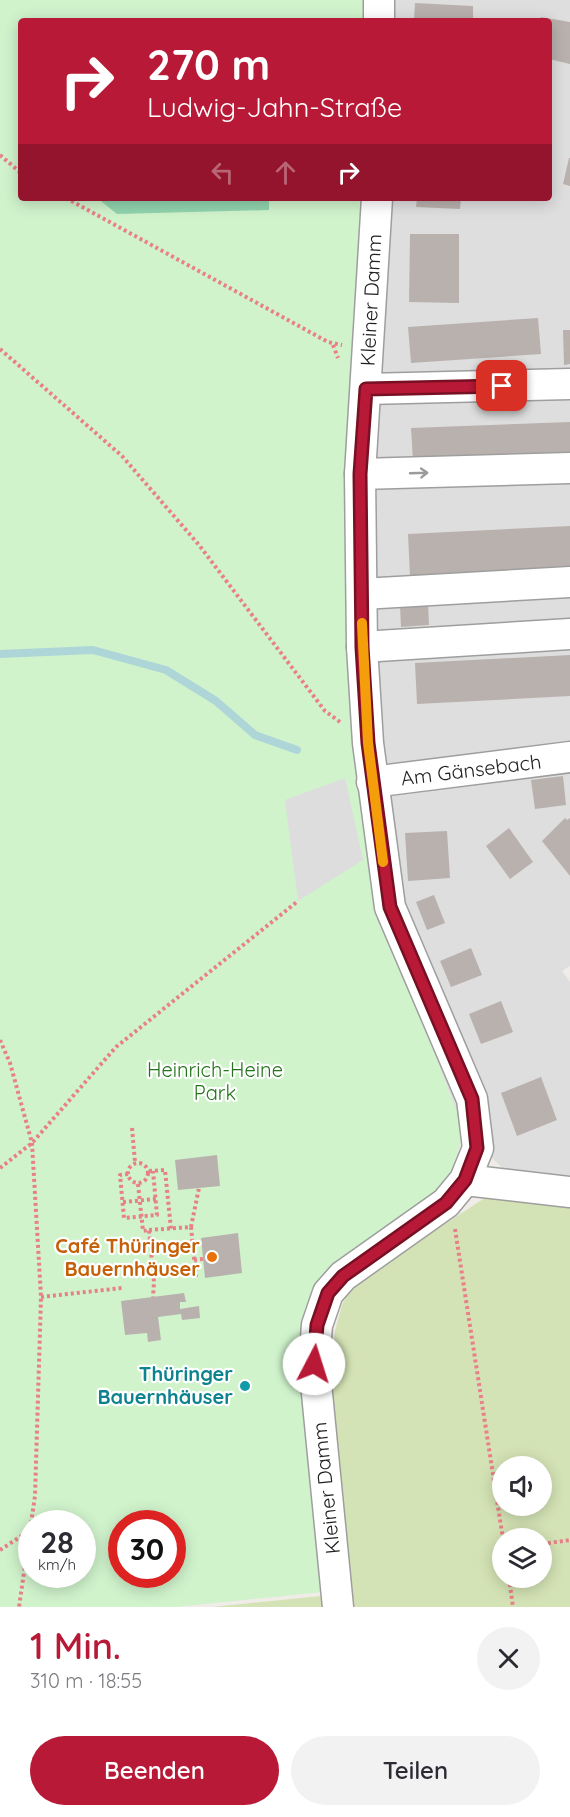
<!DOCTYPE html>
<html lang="de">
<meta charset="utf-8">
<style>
body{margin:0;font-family:Quicksand,sans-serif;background:#f2f2f3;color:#2b2b33;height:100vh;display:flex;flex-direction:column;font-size:22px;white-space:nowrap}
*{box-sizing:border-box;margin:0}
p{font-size:20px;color:#7c7c81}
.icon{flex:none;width:33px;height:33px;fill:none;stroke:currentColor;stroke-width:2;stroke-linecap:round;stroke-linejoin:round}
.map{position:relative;height:1607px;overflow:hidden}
.drawer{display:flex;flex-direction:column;background:#fff;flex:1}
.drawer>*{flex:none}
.guide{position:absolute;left:18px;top:18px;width:534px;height:183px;border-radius:6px;box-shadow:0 3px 15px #0003;background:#b81937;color:#fff;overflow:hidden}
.fabs{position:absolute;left:492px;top:1456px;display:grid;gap:12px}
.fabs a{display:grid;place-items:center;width:60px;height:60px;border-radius:50%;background:#fff;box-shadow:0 3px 15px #0003;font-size:30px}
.speed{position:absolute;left:18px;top:1510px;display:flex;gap:12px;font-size:30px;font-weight:700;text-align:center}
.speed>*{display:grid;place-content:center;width:78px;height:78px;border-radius:50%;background:#fff;box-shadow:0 3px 15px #0003;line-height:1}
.speed small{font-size:15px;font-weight:400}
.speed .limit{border:9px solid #d22;background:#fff;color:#111}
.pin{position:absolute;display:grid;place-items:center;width:51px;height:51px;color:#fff;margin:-26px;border-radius:12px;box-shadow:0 3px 9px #0006}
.me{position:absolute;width:66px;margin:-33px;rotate:5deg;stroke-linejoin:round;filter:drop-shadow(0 0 4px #0008)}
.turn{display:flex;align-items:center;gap:21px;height:126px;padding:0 30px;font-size:27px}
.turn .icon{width:78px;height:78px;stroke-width:2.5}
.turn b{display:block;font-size:42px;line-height:51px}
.lanes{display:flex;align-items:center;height:57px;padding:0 30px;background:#0003;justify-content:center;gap:30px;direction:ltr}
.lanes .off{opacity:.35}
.round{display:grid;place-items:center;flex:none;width:63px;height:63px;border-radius:32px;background:#f2f2f3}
.headline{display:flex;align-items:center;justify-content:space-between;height:102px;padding:0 30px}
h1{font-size:36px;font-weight:600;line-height:45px;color:#b81937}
.button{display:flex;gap:12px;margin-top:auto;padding:12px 30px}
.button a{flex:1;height:69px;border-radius:36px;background:#b81937;color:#fff;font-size:24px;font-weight:600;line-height:69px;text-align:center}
.button a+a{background:#f2f2f3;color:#2b2b33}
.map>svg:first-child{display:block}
.residential{fill:#dedede}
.grass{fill:#d4e3b5;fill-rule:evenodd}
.park{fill:#d0f3cc;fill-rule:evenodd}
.pitch{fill:#91d4ae}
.parking{fill:#ddd}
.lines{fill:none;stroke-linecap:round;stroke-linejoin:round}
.stream{stroke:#aed6d8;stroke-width:8}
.building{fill:#b9b1ae}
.minor-casing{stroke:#9e9e9e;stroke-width:33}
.path{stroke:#e98089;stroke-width:4;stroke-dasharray:3 3;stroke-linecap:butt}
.minor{stroke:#fff;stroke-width:30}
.oneway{stroke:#9b9b9b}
.route-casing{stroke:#781024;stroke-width:15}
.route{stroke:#b81937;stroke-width:10}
.slow{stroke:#f59e0b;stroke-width:10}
.food-dot{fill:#e8710a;stroke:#fff;stroke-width:2}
.culture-dot{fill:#0f9aa8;stroke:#fff;stroke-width:2}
.labels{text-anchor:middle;stroke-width:4.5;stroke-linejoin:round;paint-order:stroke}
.street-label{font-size:20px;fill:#212121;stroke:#fff}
.park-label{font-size:20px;fill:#23731a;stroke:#fff}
.food-label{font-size:20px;font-weight:bold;fill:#c56008;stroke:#fff;text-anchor:end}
.culture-label{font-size:20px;font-weight:bold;fill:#0d838f;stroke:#fff;text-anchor:end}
</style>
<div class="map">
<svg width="570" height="1607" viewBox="0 0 570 1607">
<rect width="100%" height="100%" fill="#f0ece8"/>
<path class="residential" d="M365 0H570V966L562 971 570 982V1182L514 1179 464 1131 373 891 348 694 349 491 360 198H549V21H365Z"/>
<g class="grass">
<path d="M514 1179 570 1182V1607H353L331 1376 335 1331 342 1305 353 1284ZM502 1467H542V1506H502ZM502 1539H542V1578H502Z"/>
<path d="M331 1595 332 1607H212Z"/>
</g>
<path class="park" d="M0 0H365V21H21V198H360L349 491 348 694 373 891 464 1131 451 1175 428 1198 338 1259 314 1291 332 1591 175 1607H0ZM32 1524H82V1575H32ZM122 1524H172V1575H122Z"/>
<path class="pitch" d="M97 198H269V210L117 214Z"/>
<path class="parking" d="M345 778 363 860 298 901 285 800Z"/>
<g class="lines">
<path class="stream" d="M0 654 93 650 166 670 216 701 255 735 297 750"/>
</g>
<g class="building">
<path d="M415 3 473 6V21H414Z"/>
<path d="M541 17 570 22V64L549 59V21H540Z"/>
<path d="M569 158H570V186L563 184Z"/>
<path d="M417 198H461L460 209 416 207Z"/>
<path d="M410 234H459V303L409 302Z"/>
<path d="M538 318 541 354 411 363 408 327Z"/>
<path d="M563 330H570V364L564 365Z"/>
<path d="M570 422V455L413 461 411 428Z"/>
<path d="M570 526V568L410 576 408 534Z"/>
<path d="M428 603 429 625 401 627 400 605Z"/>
<path d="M570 655V696L417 704 415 663Z"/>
<path d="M563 776 566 805 535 809 531 780Z"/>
<path d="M565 818 567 820 570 818V876L542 841Z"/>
<path d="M509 828 533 862 510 879 486 846Z"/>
<path d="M447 831 450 878 408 881 405 833Z"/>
<path d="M434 895 445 923 427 930 416 902Z"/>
<path d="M471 948 482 975 451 987 440 961Z"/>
<path d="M501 1001 513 1032 481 1044 469 1014Z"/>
<path d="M541 1077 557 1120 517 1136 501 1093Z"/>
<path d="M217 1155 220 1186 178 1190 175 1160Z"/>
<path d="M238 1233 242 1273 205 1278 201 1238Z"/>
<path d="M184 1293 186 1302H180V1309L199 1306 200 1318 182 1320 181 1314 158 1317 161 1340 148 1342 147 1333 125 1335 121 1301Z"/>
</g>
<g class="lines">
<defs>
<g id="minor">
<path d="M379 0V21"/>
<path d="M366 389 570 384"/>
<path d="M360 474 570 468"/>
<path d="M362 594 570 582"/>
<path d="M362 647 570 634"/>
<path d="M372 782 570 757"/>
<path d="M465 1180 570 1192"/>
<path d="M338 1607 314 1363 317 1325 328 1293 343 1276 446 1203 465 1180 478 1148 472 1099 390 907 368 743 362 647 360 474 377 198"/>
</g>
</defs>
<use href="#minor" class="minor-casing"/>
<g class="path">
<path d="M0 155 21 173"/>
<path d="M66 198 328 342 342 345"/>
<path d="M333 345 338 358"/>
<path d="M0 349 122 456 199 545 325 711 340 722"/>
<path d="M0 1040 10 1063 32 1143 41 1297 35 1496 19 1607"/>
<path d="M132 1128 135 1162"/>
<circle cx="138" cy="1173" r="10"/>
<path d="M0 1168 32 1143 116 1047 298 901"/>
<path d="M149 1171 165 1170 171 1229"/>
<path d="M128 1174 120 1175 124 1218 157 1215 153 1171"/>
<path d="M138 1184 143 1231 149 1230 154 1282 153 1297"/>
<path d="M123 1202 156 1199"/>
<path d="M191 1227 199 1188"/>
<path d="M455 1229 503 1539"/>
<path d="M149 1230 191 1227 196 1277"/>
<path d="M194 1260 203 1259"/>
<path d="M41 1297 122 1288"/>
<path d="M542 1544 570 1540"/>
<path d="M0 1550 29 1531"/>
<path d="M509 1578 513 1607"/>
</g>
<use href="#minor" class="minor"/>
</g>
<defs><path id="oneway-shaft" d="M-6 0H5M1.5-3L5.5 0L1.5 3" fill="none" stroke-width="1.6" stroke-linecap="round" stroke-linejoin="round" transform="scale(1.5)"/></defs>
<use class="oneway" href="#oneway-shaft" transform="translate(419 473) rotate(-2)"/>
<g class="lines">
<defs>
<path id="route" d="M314 1364 317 1325 328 1293 343 1276 446 1203 465 1180 477 1148 472 1099 390 907 368 743 362 647 360 474 366 389 502 386"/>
</defs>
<use href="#route" class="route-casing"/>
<use href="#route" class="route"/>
<path class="slow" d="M362 623 368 743 383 862"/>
</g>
<circle class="food-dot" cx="212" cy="1257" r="6"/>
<circle class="culture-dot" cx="245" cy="1386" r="6"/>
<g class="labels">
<g class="street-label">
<text transform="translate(371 300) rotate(-87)" y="7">Kleiner Damm</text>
<text transform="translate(471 770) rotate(-7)" y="7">Am Gänsebach</text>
<text transform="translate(326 1488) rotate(-96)" y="7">Kleiner Damm</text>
</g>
<g class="park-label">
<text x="215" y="1077">Heinrich-Heine<tspan x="215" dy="23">Park</tspan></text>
</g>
<g class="food-label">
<text x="200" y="1253">Café Thüringer<tspan x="200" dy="23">Bauernhäuser</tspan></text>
</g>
<g class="culture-label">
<text x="233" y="1381">Thüringer<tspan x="233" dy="23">Bauernhäuser</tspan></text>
</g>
</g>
</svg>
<div class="fabs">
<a><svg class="icon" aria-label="sound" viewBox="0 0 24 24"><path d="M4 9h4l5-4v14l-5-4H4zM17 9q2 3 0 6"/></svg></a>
<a><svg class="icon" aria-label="layers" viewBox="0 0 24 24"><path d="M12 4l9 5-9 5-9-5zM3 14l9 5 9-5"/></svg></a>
</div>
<div class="speed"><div>28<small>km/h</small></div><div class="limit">30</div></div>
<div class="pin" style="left:502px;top:386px;background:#d93025"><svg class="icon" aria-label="arrive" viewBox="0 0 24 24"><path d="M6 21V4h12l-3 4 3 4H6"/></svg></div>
<svg class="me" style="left:314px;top:1364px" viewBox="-20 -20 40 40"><circle r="19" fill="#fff"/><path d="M0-13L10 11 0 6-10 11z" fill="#b81937"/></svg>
<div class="guide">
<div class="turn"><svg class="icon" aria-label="right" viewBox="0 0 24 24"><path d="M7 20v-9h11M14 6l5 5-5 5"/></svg><div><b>270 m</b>Ludwig-Jahn-Straße</div></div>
<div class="lanes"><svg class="icon off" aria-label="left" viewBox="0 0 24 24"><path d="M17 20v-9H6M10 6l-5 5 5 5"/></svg><svg class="icon off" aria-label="ahead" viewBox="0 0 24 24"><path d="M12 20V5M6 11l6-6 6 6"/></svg><svg class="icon" aria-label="right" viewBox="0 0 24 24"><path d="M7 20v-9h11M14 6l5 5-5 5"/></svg></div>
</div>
</div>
<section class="drawer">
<div class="headline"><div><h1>1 Min.</h1><p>310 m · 18:55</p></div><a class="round"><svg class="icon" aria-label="close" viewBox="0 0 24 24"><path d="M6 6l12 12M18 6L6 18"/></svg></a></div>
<div class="button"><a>Beenden</a><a>Teilen</a></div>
</section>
